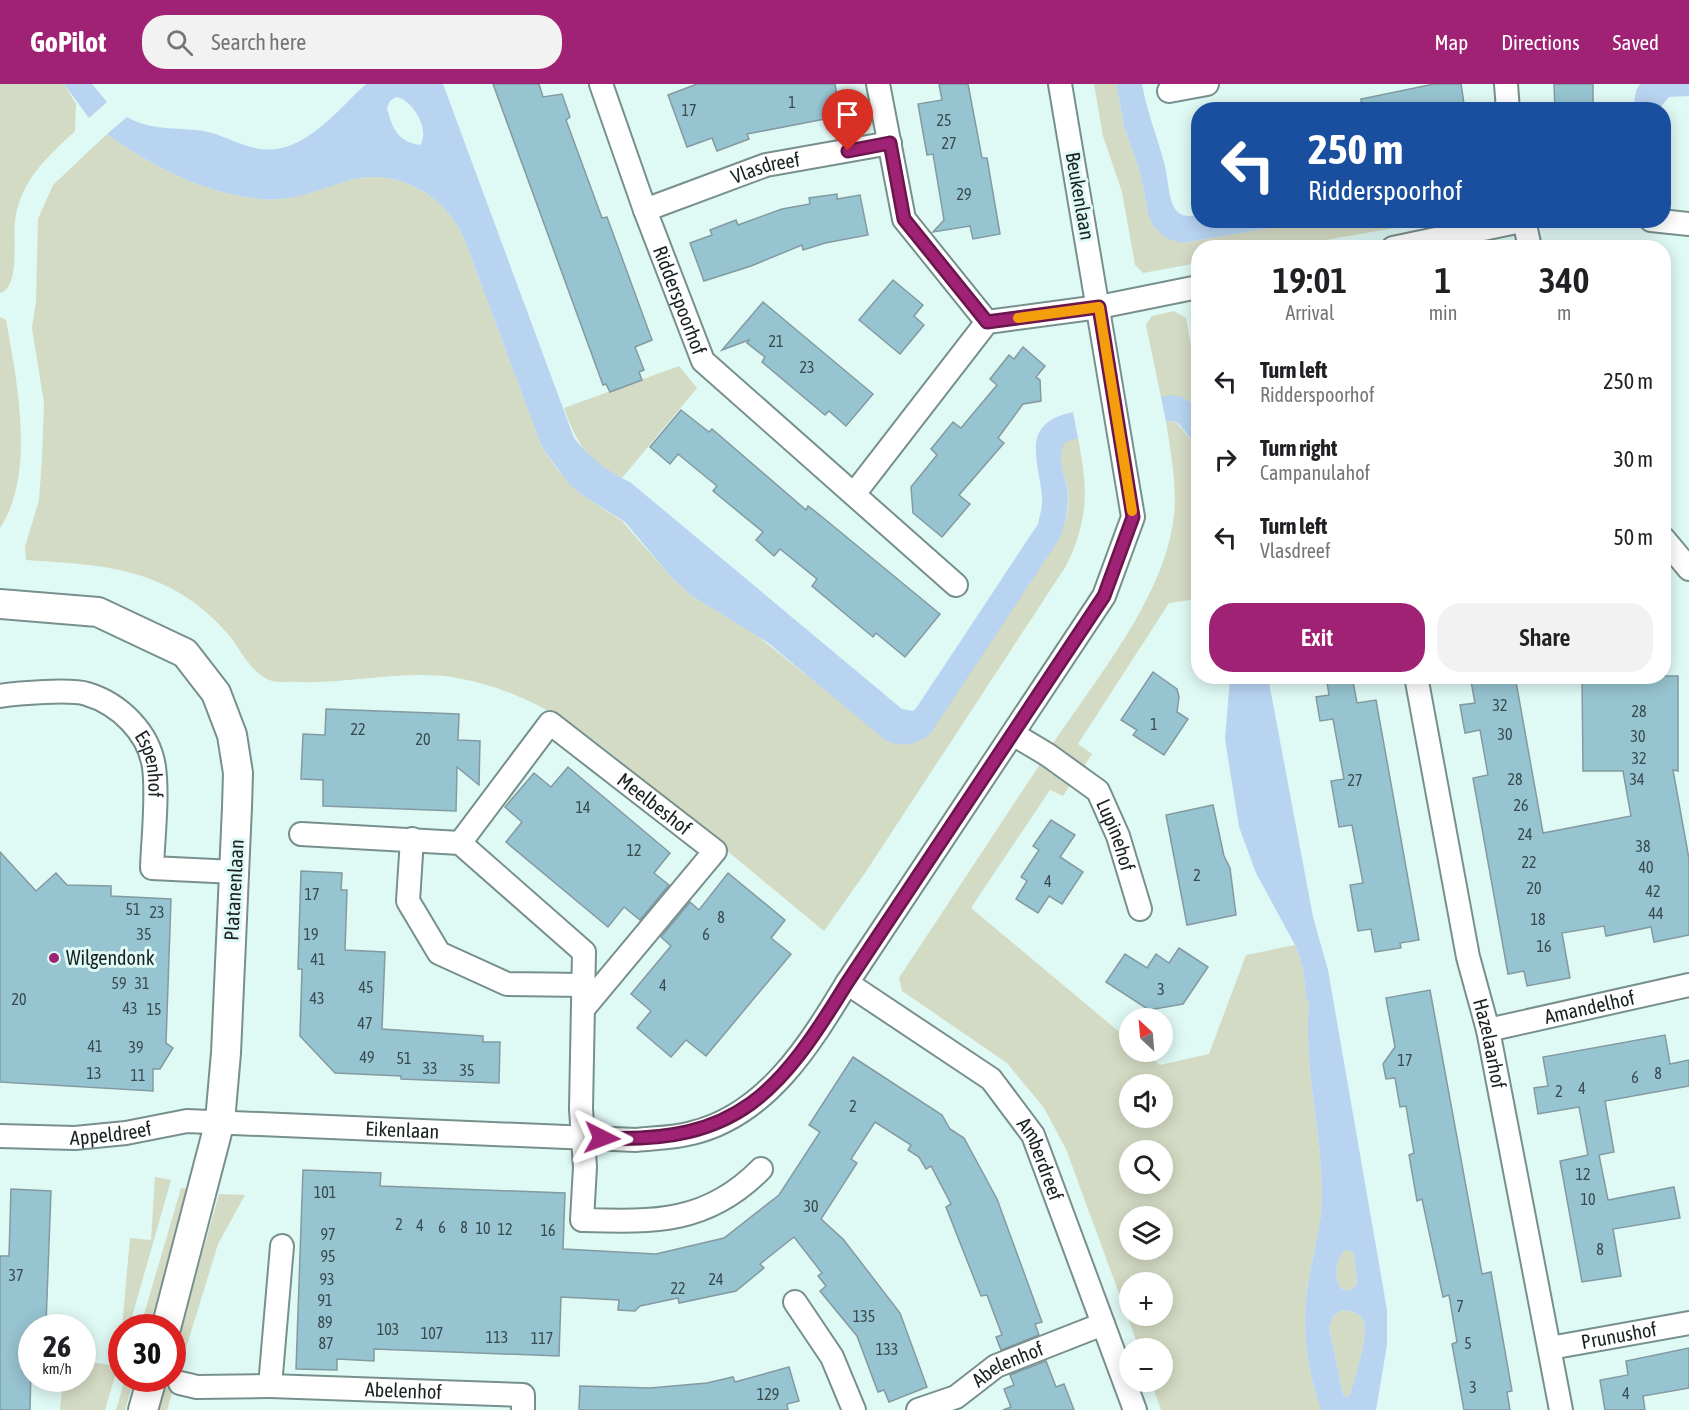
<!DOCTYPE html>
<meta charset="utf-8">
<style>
body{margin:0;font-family:"Asap Condensed",sans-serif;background:#f2f2f2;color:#202124;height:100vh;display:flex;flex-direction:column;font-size:22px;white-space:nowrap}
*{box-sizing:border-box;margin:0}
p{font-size:20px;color:#757577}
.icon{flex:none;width:33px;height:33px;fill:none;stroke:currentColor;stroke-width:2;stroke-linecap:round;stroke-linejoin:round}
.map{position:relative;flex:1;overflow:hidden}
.panel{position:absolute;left:1191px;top:156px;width:480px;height:444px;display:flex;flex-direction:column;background:#fff;border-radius:24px;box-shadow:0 3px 15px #0003}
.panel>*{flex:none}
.hud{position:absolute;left:1191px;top:18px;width:480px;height:126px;border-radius:24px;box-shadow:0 3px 15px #0003;background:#1a4fa0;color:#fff;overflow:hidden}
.needle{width:39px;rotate:334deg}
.controls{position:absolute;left:1119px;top:924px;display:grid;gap:12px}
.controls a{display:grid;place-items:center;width:54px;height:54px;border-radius:50%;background:#fff;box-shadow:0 3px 15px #0003;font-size:30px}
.speed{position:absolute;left:18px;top:1230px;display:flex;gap:12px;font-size:30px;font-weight:700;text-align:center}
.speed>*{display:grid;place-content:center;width:78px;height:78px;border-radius:50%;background:#fff;box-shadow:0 3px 15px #0003;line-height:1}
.speed small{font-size:15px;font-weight:400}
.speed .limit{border:9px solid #d22;background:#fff;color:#111}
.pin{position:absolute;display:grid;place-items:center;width:51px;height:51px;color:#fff;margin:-62px -26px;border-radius:50% 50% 50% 0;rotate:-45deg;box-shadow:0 0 6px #0007}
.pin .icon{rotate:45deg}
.me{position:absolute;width:66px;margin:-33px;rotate:93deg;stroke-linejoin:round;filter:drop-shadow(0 0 4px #0008)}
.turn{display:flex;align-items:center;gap:21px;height:126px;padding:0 18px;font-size:27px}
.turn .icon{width:78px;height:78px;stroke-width:2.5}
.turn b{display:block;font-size:42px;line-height:51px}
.eta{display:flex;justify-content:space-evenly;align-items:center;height:102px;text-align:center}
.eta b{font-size:36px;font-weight:600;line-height:42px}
.button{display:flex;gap:12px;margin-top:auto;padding:12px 18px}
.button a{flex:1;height:69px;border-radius:24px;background:#a02275;color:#fff;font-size:24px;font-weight:600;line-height:69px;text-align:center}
.button a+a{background:#f2f2f2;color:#202124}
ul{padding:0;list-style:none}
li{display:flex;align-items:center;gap:18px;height:78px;padding:0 18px}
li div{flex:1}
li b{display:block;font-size:22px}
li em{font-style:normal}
header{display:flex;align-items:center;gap:36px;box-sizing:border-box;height:84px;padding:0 30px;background:#a02275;color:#fff}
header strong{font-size:28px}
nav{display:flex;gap:33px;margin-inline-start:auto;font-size:21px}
.search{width:420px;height:54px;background:#f2f2f2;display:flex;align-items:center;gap:15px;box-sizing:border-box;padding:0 21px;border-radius:24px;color:#757577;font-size:22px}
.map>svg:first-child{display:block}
.green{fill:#d4dbc4;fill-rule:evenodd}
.water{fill:#b8d4f1;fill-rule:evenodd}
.building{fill:#97c4d1;stroke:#839aa1;stroke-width:1.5}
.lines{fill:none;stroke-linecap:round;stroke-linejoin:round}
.minor-casing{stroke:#78908d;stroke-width:26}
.tertiary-casing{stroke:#78908d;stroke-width:32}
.minor{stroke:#fff;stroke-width:22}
.tertiary{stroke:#fff;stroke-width:28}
.route-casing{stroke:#68164c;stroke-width:15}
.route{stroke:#a02275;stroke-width:10}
.slow{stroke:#f59e0b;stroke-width:10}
.poi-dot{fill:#a02275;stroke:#dff9f5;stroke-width:2}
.labels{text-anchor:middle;stroke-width:6;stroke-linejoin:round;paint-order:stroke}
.number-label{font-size:16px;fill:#394b4e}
.street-label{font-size:20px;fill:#1a2322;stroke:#dff9f5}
.poi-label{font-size:20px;fill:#1a2322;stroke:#dff9f5;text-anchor:start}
</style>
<header>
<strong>GoPilot</strong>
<div class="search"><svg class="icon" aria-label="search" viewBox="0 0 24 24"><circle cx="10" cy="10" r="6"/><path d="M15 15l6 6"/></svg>Search here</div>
<nav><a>Map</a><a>Directions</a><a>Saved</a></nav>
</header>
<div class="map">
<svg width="1689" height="1326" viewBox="0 0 1689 1326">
<rect width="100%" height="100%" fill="#dff9f5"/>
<g class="green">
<path d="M0 0H64L76 20 75 47C48 72 20 97 15 137 13 155 20 204 0 209Z"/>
<path d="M1094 0H1116L1124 42 1140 88 1148 129 1182 159 1312 137H1434L1286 163 1198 164V179L1143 189 1135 181 1122 108 1103 52Z"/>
<path d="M107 50C151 82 207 111 262 115 294 118 320 104 350 96 397 84 443 110 463 152L542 363 557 385 582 411 622 437 672 494 692 512 756 551 892 659 1060 454C1065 439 1070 424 1068 408 1067 396 1056 374 1062 362 1065 356 1072 355 1078 354 1088 404 1089 435 1066 482L865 789 824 847C778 809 733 772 688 734 618 675 551 610 457 594 408 585 350 600 299 598 291 597 280 599 272 597 251 591 241 565 228 550 170 484 107 481 26 476L25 463 39 416 42 374 44 319 32 244 36 217 38 135 53 101Z"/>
<path d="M1174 227 1186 234 1198 304V323C1188 314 1174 311 1161 313L1146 241 1152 232Z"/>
<path d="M0 233 6 236C17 297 36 390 0 444Z"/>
<path d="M679 282 697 304 622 394C588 378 576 358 564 324Z"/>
<path d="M1175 337 1198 364V515L1169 519 1078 660 1092 670 1084 682 1052 661C1094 598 1163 514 1173 438 1178 405 1171 371 1166 338Z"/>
<path d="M1040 680 1071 700 1063 712 1050 706 971 824 1129 956 1130 968H1143L1160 981 1209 970 1246 871 1295 861 1303 883 1306 914 1309 918C1303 984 1322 1046 1322 1110 1322 1141 1313 1169 1308 1200 1301 1244 1307 1285 1321 1326H1161L1151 1298H1162V1264H1139L1066 1065 1044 1024 1007 979 902 907 899 894ZM1130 1000H1162V1034H1130ZM1130 1066H1162V1100H1130ZM1130 1132H1162V1166H1130ZM1130 1198H1162V1232H1130Z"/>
<path d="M155 1093 171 1096 129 1243 122 1244 130 1154 151 1156Z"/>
<path d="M181 1104 189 1105 149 1243 140 1244Z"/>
<path d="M219 1110 245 1111 218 1160 167 1326H158L167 1295 172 1294 173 1274Z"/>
<path d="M1346 1165 1354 1169 1357 1201 1348 1207 1340 1204C1334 1192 1336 1173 1346 1165Z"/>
<path d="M1342 1226C1350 1227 1359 1228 1363 1236 1370 1250 1354 1295 1350 1311L1346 1313 1343 1310 1329 1243 1333 1232Z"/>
<path d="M83 1277 118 1282 105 1326H60L63 1295 82 1294Z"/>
<path d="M125 1295H134L125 1326H116Z"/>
</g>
<g class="water">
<path d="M64 0H92L107 18 89 34Z"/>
<path d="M366 0H443L574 354C591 374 606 387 630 398L902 625 913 627 917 623 1038 440C1040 431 1043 421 1042 412 1038 374 1020 339 1073 328L1078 354 1066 358C1053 372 1068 395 1068 412 1068 427 1065 440 1060 454L930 650C916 661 902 664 885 656L767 558 692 512 672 494 625 438 582 411 568 399 542 363 463 152C443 110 397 84 350 96 320 105 294 118 262 115 207 111 151 82 107 50L127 33C152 47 175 43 203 47 221 50 237 60 255 64 301 75 336 27 366 0ZM396 13C412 15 431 46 420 61 398 58 392 44 387 24L390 17Z"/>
<path d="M1116 0H1142C1147 29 1158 54 1165 82 1168 94 1168 112 1174 123 1179 133 1189 133 1198 131V136L1312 137 1182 159 1166 154 1153 142 1148 129 1140 88 1124 42Z"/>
<path d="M1640 0H1689V12L1669 13 1659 25H1633L1636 7Z"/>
<path d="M1171 311 1182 313 1198 323V364L1179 340 1175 337 1166 338 1161 313Z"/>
<path d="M1230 593H1268L1313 833 1328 886 1387 1226V1261L1376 1326H1321C1307 1285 1301 1244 1308 1200 1313 1169 1322 1141 1322 1110 1322 1046 1303 983 1309 919L1306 914 1303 883 1295 861 1256 789 1239 743 1225 655ZM1346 1165 1354 1169 1357 1201 1348 1207 1340 1204C1334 1192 1336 1174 1346 1165ZM1342 1226C1350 1227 1359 1228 1363 1236 1370 1250 1354 1295 1350 1311L1346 1313 1343 1310 1329 1243 1333 1232Z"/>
</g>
<g class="building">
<path d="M493 0H539L543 13 562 10 570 33 566 36 602 134 607 133 652 256 635 263 644 286 639 288 642 296 610 308 606 300 603 301Z"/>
<path d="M697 0H835L841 32 747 50 749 55 717 67 712 54 687 63 668 11Z"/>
<path d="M939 0H968L982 74H987L1000 150 973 155 970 142 933 148 944 136 933 70 927 71 918 20 942 16Z"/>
<path d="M1434 0H1461L1465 26H1362L1361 15Z"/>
<path d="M1554 0H1593V26H1555Z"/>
<path d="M837 110V115L860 111 868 151 825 159 803 166 802 161 751 182 704 197 690 159 712 151 710 146 736 136 738 141 782 125 810 120 809 114Z"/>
<path d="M893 196 923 221 914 232 924 241 900 270 859 236Z"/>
<path d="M763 218 873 310 846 342 829 327 825 331 762 278 765 273 747 259 749 256 722 266Z"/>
<path d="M1023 263 1045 282 1036 293 1040 296 1041 317 1023 320 998 354 1004 359 959 411 970 420 942 453 913 429 911 403 937 371 931 365 953 338 961 344 997 301 990 295 1009 271 1014 275Z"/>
<path d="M681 326 709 348 712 345 806 426 808 422 821 432 940 530 905 573 876 549 873 553 812 502 817 495 780 465 774 472 756 456 763 448 713 407 717 402 678 370 670 380 650 363Z"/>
<path d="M1153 588 1177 605 1179 613 1177 628 1188 635 1164 671 1133 651 1137 646 1121 636Z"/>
<path d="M1326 592H1352L1357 619 1376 616 1419 856 1400 859 1401 864 1375 868 1371 845 1358 847 1350 801 1363 799 1352 741 1339 743 1331 697 1344 695 1333 635 1320 637 1316 613 1329 611Z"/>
<path d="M1470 592H1515L1543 749 1631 732 1623 687H1583L1582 592H1678V687L1673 686 1689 775V851L1654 858 1651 843 1606 852 1604 842 1562 849 1570 894 1527 902 1524 887 1508 890 1473 694 1488 691 1480 646 1465 649 1460 621 1475 619Z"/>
<path d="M326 625 459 630 458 656 480 657 479 701 457 683 456 727 323 722V696L301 695 302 673 303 650 325 651Z"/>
<path d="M568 683 670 769 654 789 669 801 640 836 624 823 608 843 506 758 522 738 505 723 534 689 551 703Z"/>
<path d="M1213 721 1224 772 1230 784 1236 831 1187 841 1166 731Z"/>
<path d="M1051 736 1075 751 1060 773 1083 788 1062 820 1049 812 1038 829 1016 815 1027 797 1021 793 1039 766 1033 762Z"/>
<path d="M0 768 36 807 56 789 67 801 111 802V812L171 815 166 959 173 964 160 985H153V1007L0 998Z"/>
<path d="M301 787 342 789 341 806H347L345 866 385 868 382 945 483 952V958H500L499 999 401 995V992L335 989 300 952 302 885H298Z"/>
<path d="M728 789 785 836 771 854 791 870 706 972 686 956 671 973 637 944 651 927 631 910 671 862 661 853 690 818 699 826Z"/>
<path d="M1179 864 1208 883 1183 920 1149 926 1106 898 1125 870 1147 884 1156 870 1169 879Z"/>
<path d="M1430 906 1482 1190 1491 1188 1512 1307 1507 1308 1510 1326H1464L1452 1260 1457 1258 1449 1211 1443 1213 1422 1115 1417 1117 1409 1071 1414 1069 1406 1022 1400 1023 1395 994 1386 995 1383 980 1395 963 1386 914Z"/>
<path d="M1665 951 1670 980 1689 976V1002L1605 1017 1614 1068 1599 1071 1608 1116 1674 1103 1680 1134 1613 1145 1621 1192 1582 1198 1560 1077 1588 1071 1579 1023 1538 1030 1534 1004 1548 1002 1543 973Z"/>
<path d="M853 973 942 1031 950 1045 964 1054 997 1115 1042 1238 1035 1240 1039 1251 1001 1266 996 1253 1002 1251 987 1211 981 1212 946 1123 951 1120 931 1082 926 1085 919 1073 908 1066 911 1061 875 1038 851 1075 857 1079 821 1135 843 1155 900 1229 927 1303 889 1318 884 1306 878 1308 857 1252 820 1207 826 1202 818 1192 822 1189 794 1153 760 1180 764 1184 736 1207 679 1219 678 1214 640 1222 635 1227 618 1226 619 1216 561 1213 559 1272 374 1265V1277L337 1275V1286L296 1285 303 1086 381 1089 380 1102 565 1109 563 1165 656 1170 724 1154 779 1111 820 1048 809 1041Z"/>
<path d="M11 1105 51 1107 46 1240H32L30 1326H0V1172H9Z"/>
<path d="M1689 1264V1304L1643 1312 1645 1326H1605L1600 1296 1628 1291 1626 1277Z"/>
<path d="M1046 1277 1056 1303 1064 1300 1074 1326H1003L1011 1323 1004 1305 1014 1301 1010 1291Z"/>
<path d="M789 1283 799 1317 787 1320 788 1326H579L580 1302 650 1304 707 1299 733 1293 735 1298Z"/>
</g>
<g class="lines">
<defs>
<g id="minor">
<path id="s1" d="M601 0 645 126 703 277 956 501"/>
<path d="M878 0 904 135 987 238"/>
<path d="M1506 0 1508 26"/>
<path d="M1169 7 1207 0"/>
<path id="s2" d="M645 126 766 81 890 59"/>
<path d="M1524 136 1530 164"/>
<path d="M1651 136 1689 140"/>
<path d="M1393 164 1526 136"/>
<path d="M854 410 987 238 1099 223 1198 203"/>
<path d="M1664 455 1689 485"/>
<path id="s3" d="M1416 592 1468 873 1488 946 1561 1326"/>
<path id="s4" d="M0 612C18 609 71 605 87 610 120 620 149 649 154 683 158 714 153 753 152 784L235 788"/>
<path id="s5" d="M1013 650 1048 671 1098 707 1118 752 1140 825"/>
<path d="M301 750 460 759 584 868 581 1025 585 1083 582 1136C654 1138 707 1140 761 1085"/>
<path d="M412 755 408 817 439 869 507 900 584 901"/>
<path id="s6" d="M460 759 550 639 715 767 584 924"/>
<path id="s7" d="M847 899 991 995 1033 1051 1135 1326"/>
<path id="s8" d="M1488 946 1689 901"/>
<path id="s9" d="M0 1052 75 1054 126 1049 187 1037 636 1056C654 1054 674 1054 692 1049 767 1031 810 960 847 899L1104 512 1133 433 1060 0"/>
<path id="s10" d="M282 1162 270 1302 523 1311V1326"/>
<path d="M795 1218 832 1273 854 1326"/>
<path id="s11" d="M1550 1264 1689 1239"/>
<path d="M180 1299 197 1303 270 1302"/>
<path id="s12" d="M918 1326 956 1313 996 1282 1103 1240"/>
</g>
<g id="tertiary">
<path d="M0 520 98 528 185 569 216 609 232 651 238 689 237 723 226 969 220 1037 166 1244"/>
<path d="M143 1326 152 1294"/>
</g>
</defs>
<use href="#minor" class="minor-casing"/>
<use href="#tertiary" class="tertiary-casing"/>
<use href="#minor" class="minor"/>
<use href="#tertiary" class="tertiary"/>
</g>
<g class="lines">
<defs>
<path id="route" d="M602 1054C739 1060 780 1008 847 899L1104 512 1133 433 1099 223 987 238 904 135 890 59 848 67"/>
</defs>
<use href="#route" class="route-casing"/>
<use href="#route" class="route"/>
<path class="slow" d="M1018 234 1099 223 1132 427"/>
</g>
<circle class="poi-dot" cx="54" cy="874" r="6"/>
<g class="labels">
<g class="number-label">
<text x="792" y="24">1</text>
<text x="689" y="32">17</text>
<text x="944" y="42">25</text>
<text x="949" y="65">27</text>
<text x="964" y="116">29</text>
<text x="776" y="263">21</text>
<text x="807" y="289">23</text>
<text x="1500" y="627">32</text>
<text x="1639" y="633">28</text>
<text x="1154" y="646">1</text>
<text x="358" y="651">22</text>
<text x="1505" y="656">30</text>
<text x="1638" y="658">30</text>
<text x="423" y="661">20</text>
<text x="1639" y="680">32</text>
<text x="1515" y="701">28</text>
<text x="1637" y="701">34</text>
<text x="1355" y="702">27</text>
<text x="1521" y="727">26</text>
<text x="583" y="729">14</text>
<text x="1525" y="756">24</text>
<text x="1643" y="768">38</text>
<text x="634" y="772">12</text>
<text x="1529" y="784">22</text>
<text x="1646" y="789">40</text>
<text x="1197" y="797">2</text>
<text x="1048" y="803">4</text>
<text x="1534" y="810">20</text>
<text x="1653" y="813">42</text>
<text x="312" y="816">17</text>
<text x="133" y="831">51</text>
<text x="157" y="834">23</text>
<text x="1656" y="835">44</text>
<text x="721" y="839">8</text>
<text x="1538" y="841">18</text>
<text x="144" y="856">35</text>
<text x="311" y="856">19</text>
<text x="706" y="856">6</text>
<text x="1544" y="868">16</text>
<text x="318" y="881">41</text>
<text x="119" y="905">59</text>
<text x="142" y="905">31</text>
<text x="663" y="907">4</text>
<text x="366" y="909">45</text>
<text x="1161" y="911">3</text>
<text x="317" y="920">43</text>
<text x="19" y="921">20</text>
<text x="130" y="930">43</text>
<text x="154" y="931">15</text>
<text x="365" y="945">47</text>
<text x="95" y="968">41</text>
<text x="136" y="969">39</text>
<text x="367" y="979">49</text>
<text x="404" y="980">51</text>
<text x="1405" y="982">17</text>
<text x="430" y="990">33</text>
<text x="467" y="992">35</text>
<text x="94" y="995">13</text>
<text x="1658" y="995">8</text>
<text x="138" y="997">11</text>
<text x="1635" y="999">6</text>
<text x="1582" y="1010">4</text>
<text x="1559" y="1013">2</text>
<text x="853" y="1028">2</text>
<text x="1583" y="1096">12</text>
<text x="325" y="1114">101</text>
<text x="1588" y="1121">10</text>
<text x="811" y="1128">30</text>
<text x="399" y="1146">2</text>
<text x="420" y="1147">4</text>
<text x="442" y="1149">6</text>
<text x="464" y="1149">8</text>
<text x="483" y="1150">10</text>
<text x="505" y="1151">12</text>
<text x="548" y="1152">16</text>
<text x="328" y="1156">97</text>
<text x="1600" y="1171">8</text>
<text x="328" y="1178">95</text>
<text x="16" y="1197">37</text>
<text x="327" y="1201">93</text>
<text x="716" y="1201">24</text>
<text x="678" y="1210">22</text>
<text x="325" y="1222">91</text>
<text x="1460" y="1228">7</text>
<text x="864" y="1238">135</text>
<text x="325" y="1244">89</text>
<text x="388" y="1251">103</text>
<text x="432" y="1255">107</text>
<text x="497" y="1259">113</text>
<text x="542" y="1260">117</text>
<text x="326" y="1265">87</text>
<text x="1468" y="1265">5</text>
<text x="887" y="1271">133</text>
<text x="1473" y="1309">3</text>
<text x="1626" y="1315">4</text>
<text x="768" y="1316">129</text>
</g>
<g class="street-label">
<text dy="7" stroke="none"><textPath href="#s2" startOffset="128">Vlasdreef</textPath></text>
<text transform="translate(1080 112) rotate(80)" y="7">Beukenlaan</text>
<text dy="7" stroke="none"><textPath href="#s1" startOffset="230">Ridderspoorhof</textPath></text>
<text dy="7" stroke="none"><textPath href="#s4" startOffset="188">Espenhof</textPath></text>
<text dy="7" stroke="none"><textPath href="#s6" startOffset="282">Meelbeshof</textPath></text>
<text dy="7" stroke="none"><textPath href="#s5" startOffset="150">Lupinehof</textPath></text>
<text transform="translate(234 806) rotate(-87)" y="7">Platanenlaan</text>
<text dy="7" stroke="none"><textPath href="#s8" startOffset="104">Amandelhof</textPath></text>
<text dy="7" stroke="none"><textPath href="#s3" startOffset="375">Hazelaarhof</textPath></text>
<text dy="7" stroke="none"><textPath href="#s9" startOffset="404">Eikenlaan</textPath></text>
<text dy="7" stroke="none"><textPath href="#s9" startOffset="111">Appeldreef</textPath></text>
<text dy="7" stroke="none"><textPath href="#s7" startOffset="268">Amberdreef</textPath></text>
<text dy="7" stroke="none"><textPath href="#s11" startOffset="70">Prunushof</textPath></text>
<text dy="7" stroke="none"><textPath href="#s12" startOffset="102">Abelenhof</textPath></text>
<text dy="7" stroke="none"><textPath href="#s10" startOffset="274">Abelenhof</textPath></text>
</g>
<g class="poi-label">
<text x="66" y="881">Wilgendonk</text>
</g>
</g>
</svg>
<div class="controls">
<a><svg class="needle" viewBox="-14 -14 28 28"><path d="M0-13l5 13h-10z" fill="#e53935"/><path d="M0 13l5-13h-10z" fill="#757577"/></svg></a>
<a><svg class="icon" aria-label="sound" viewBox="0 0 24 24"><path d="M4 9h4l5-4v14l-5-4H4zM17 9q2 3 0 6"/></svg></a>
<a><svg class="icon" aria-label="search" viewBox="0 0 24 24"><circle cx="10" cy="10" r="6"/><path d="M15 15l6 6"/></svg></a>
<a><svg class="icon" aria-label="layers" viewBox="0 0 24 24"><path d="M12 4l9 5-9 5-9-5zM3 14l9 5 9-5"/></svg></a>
<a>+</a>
<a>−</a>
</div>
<div class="speed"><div>26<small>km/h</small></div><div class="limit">30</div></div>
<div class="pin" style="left:848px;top:67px;background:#d93025"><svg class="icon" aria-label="arrive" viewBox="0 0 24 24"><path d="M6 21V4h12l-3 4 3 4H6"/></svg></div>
<svg class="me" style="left:602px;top:1054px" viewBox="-20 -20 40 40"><path d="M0-17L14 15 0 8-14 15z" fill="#a02275" stroke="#fff" stroke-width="4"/></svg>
<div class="hud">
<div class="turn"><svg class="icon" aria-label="left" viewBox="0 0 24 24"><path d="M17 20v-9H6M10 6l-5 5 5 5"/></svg><div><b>250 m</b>Ridderspoorhof</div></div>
</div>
<section class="panel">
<div class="eta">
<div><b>19:01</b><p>Arrival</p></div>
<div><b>1</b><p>min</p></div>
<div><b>340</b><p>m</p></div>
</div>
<ul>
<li><svg class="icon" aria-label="left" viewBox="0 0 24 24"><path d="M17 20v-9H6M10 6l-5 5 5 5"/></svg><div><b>Turn left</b><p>Ridderspoorhof</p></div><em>250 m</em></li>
<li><svg class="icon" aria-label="right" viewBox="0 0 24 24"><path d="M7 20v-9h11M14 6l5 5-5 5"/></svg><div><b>Turn right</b><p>Campanulahof</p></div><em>30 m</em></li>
<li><svg class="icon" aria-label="left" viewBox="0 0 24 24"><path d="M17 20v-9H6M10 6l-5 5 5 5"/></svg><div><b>Turn left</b><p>Vlasdreef</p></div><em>50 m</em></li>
</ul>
<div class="button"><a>Exit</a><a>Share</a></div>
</section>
</div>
